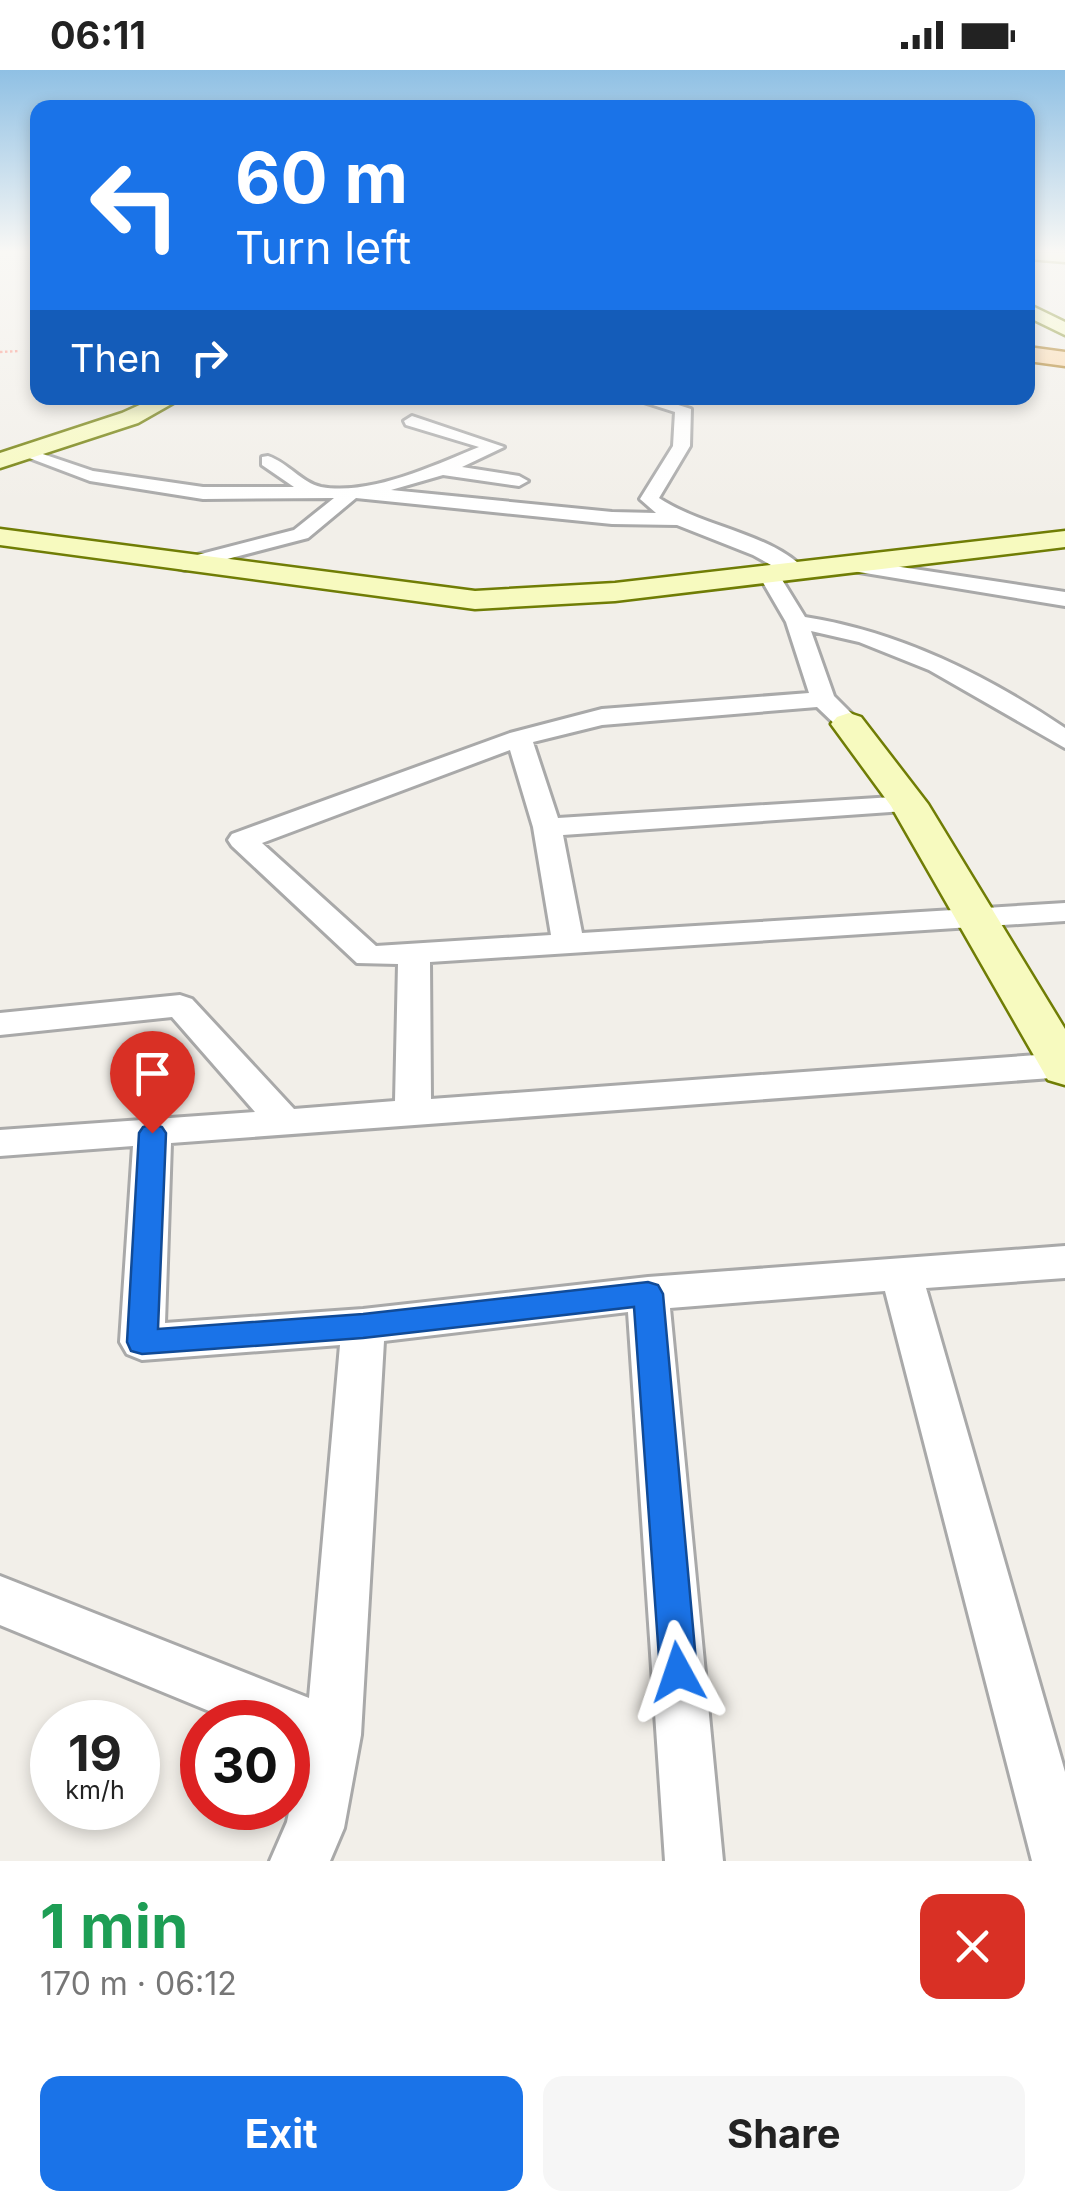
<!DOCTYPE html>
<meta charset="utf-8">
<style>
body{margin:0;font-family:Inter,sans-serif;background:#f6f6f6;color:#222;height:100vh;display:flex;flex-direction:column;font-size:38px;white-space:nowrap}
*{box-sizing:border-box;margin:0}
p{font-size:32px;color:#767676}
.icon{flex:none;width:55px;height:55px;fill:none;stroke:currentColor;stroke-width:2;stroke-linecap:round;stroke-linejoin:round}
.map{position:relative;height:1791px;overflow:hidden}
.details{display:flex;flex-direction:column;background:#fff;flex:1}
.details>*{flex:none}
.guide{position:absolute;left:30px;top:30px;width:1005px;height:305px;border-radius:20px;box-shadow:0 5px 15px #0003;background:#1a73e8;color:#fff;overflow:hidden}
.speed{position:absolute;left:30px;top:1630px;display:flex;gap:20px;font-size:50px;font-weight:700;text-align:center}
.speed>*{display:grid;place-content:center;width:130px;height:130px;border-radius:50%;background:#fff;box-shadow:0 5px 15px #0003;line-height:1}
.speed small{font-size:25px;font-weight:400}
.speed .limit{border:15px solid #d22;background:#fff;color:#111}
.pin{position:absolute;display:grid;place-items:center;width:85px;height:85px;color:#fff;margin:-102px -42px;border-radius:50% 50% 50% 0;rotate:-45deg;box-shadow:0 0 10px #0007}
.pin .icon{rotate:45deg}
.me{position:absolute;width:110px;margin:-55px;rotate:355deg;stroke-linejoin:round;filter:drop-shadow(0 0 8px #0008)}
.turn{display:flex;align-items:center;gap:35px;height:210px;padding:0 40px;font-size:45px}
.turn .icon{width:130px;height:130px;stroke-width:2.5}
.turn b{display:block;font-size:70px;line-height:85px}
.then{display:flex;align-items:center;height:95px;padding:0 40px;background:#0003;gap:20px;font-size:38px}
.round{display:grid;place-items:center;flex:none;width:105px;height:105px;border-radius:20px;background:#f6f6f6}
.summary{display:flex;align-items:center;justify-content:space-between;height:170px;padding:0 40px}
h1{font-size:60px;font-weight:700;line-height:75px;color:#1e9e55}
.cta{display:flex;gap:20px;margin-top:auto;padding:20px 40px}
.cta a{flex:1;height:115px;border-radius:20px;background:#1a73e8;color:#fff;font-size:40px;font-weight:700;line-height:115px;text-align:center}
.cta a+a{background:#f6f6f6;color:#222}
.status{display:flex;justify-content:space-between;align-items:center;height:70px;padding:0 50px;background:#fff;direction:ltr}
.status svg{height:28px;fill:currentColor}
.map>svg:first-child{display:block}
.lines{fill:none;stroke-linecap:round;stroke-linejoin:round}
.lane-casing{stroke:#a9a9a9;stroke-width:5}
.street-casing{stroke:#a9a9a9;stroke-width:6}
.secondary-casing{stroke:#707d05;stroke-width:5}
.primary-casing{stroke:#a06b00;stroke-width:5}
.path{stroke:#fa8072;stroke-width:2.5;stroke-dasharray:2.5 2.5;stroke-linecap:butt}
.lane{fill:#fff;fill-rule:evenodd}
.street{fill:#fff;fill-rule:evenodd}
.secondary{fill:#f7fabf;fill-rule:evenodd}
.primary{fill:#fcd6a4;fill-rule:evenodd}
.route{fill:#1a73e8;stroke:#114b97;stroke-width:2.5}
</style>
<div class="status"><b>06:11</b><svg viewBox="0 0 49 12"><path d="M0 12V9h3v3zM5 12V6h3v6zM10 12V3h3v9zM15 12V0h3v12zM26 1h20v11H26zM47 4h2v5h-2z"/></svg></div>
<div class="map">
<svg width="1065" height="1791" viewBox="0 0 1065 1791">
<rect width="100%" height="100%" fill="#f2efe9"/>
<g class="lines">
<defs>
<path id="lane" d="M38 278V282L35 281V279Z"/>
<g id="street">
<path d="M631 328H656L691 339 690 376 659 428C702 457 774 464 806 501L803 505H789L753 485 677 455 612 454 356 428 308 468 185 500 178 498 175 494 178 490 294 460 334 428 203 429 90 411 16 383 25 378 93 401 203 417H294L262 395V387L268 386C287 392 302 413 321 417 370 426 435 395 479 377L406 355 404 351 412 346 504 377 462 397 519 406 528 411 519 416 443 405 391 420 612 442 656 443 640 429 673 376 675 342Z"/>
<path d="M848 489 1065 522V536L841 499 838 495 841 491Z"/>
<path d="M769 498 776 500 805 547C900 562 986 605 1065 658V678L929 600 859 572 811 561 834 626 862 654 858 659H840L817 637 602 655 533 672 558 748 909 726 923 734 919 740 563 765 582 863 1065 833V851L430 892 431 1029 1065 983V1007L171 1073 165 1253 363 1239 648 1207 1065 1176V1208L926 1218 1065 1702V1791H1032L885 1221 670 1238 723 1791H665L628 1242 384 1271 361 1665 344 1758 330 1791H270L287 1752 302 1680 288 1674V1652H236L0 1555V1506L309 1628 340 1275 142 1290 127 1284 120 1272 133 1076 0 1086V1060L255 1042 172 947 0 965V943L180 925 192 929 294 1039 395 1031 398 894 357 893 232 776 228 770 232 764 510 663 602 639 809 623 786 552 758 504ZM510 680 533 757 551 865 376 876 262 773Z"/>
</g>
<g id="secondary">
<path d="M1028 183H1065V192L1028 189Z"/>
<path d="M1028 234 1065 252V265L1028 247Z"/>
<path d="M155 328H182L138 353 0 398V383L122 343Z"/>
<path d="M0 459 475 521 615 513 1065 461V477L615 531 475 539 0 475Z"/>
<path d="M849 643 861 647 928 734 1065 959V1015L1048 1010 891 736 831 654 837 647Z"/>
</g>
<path id="primary" d="M1028 277 1065 282V296L1028 291Z"/>
</defs>
<use href="#lane" class="lane-casing"/>
<use href="#street" class="street-casing"/>
<use href="#secondary" class="secondary-casing"/>
<use href="#primary" class="primary-casing"/>
<path class="path" d="M0 282 20 281"/>
<use href="#lane" class="lane"/>
<use href="#street" class="street"/>
<use href="#secondary" class="secondary"/>
<use href="#primary" class="primary"/>
</g>
<linearGradient id="sky" x2="0" y2="1"><stop stop-color="#8fc0e4"/><stop offset="0.42" stop-color="#f9f8f5"/><stop offset="1" stop-color="#f9f8f5" stop-opacity="0"/></linearGradient>
<rect width="1065" height="433" fill="url(#sky)"/>
<path class="route" d="M152 1054 162 1057 166 1063 158 1259 363 1244 648 1212 658 1215 663 1224 697 1602 692 1615 678 1620 665 1615 660 1602 634 1237 363 1268 142 1284 131 1281 127 1272 139 1063 143 1057Z"/>
</svg>
<div class="speed"><div>19<small>km/h</small></div><div class="limit">30</div></div>
<div class="pin" style="left:152px;top:1063px;background:#d93025"><svg class="icon" aria-label="arrive" viewBox="0 0 24 24"><path d="M6 21V4h12l-3 4 3 4H6"/></svg></div>
<svg class="me" style="left:678px;top:1602px" viewBox="-20 -20 40 40"><path d="M0-17L14 15 0 8-14 15z" fill="#1a73e8" stroke="#fff" stroke-width="4"/></svg>
<div class="guide">
<div class="turn"><svg class="icon" aria-label="left" viewBox="0 0 24 24"><path d="M17 20v-9H6M10 6l-5 5 5 5"/></svg><div><b>60 m</b>Turn left</div></div>
<div class="then">Then<svg class="icon" aria-label="right" viewBox="0 0 24 24"><path d="M7 20v-9h11M14 6l5 5-5 5"/></svg></div>
</div>
</div>
<section class="details">
<div class="summary"><div><h1>1 min</h1><p>170 m · 06:12</p></div><a class="round" style="background:#d93025;color:#fff"><svg class="icon" aria-label="close" viewBox="0 0 24 24"><path d="M6 6l12 12M18 6L6 18"/></svg></a></div>
<div class="cta"><a>Exit</a><a>Share</a></div>
</section>
